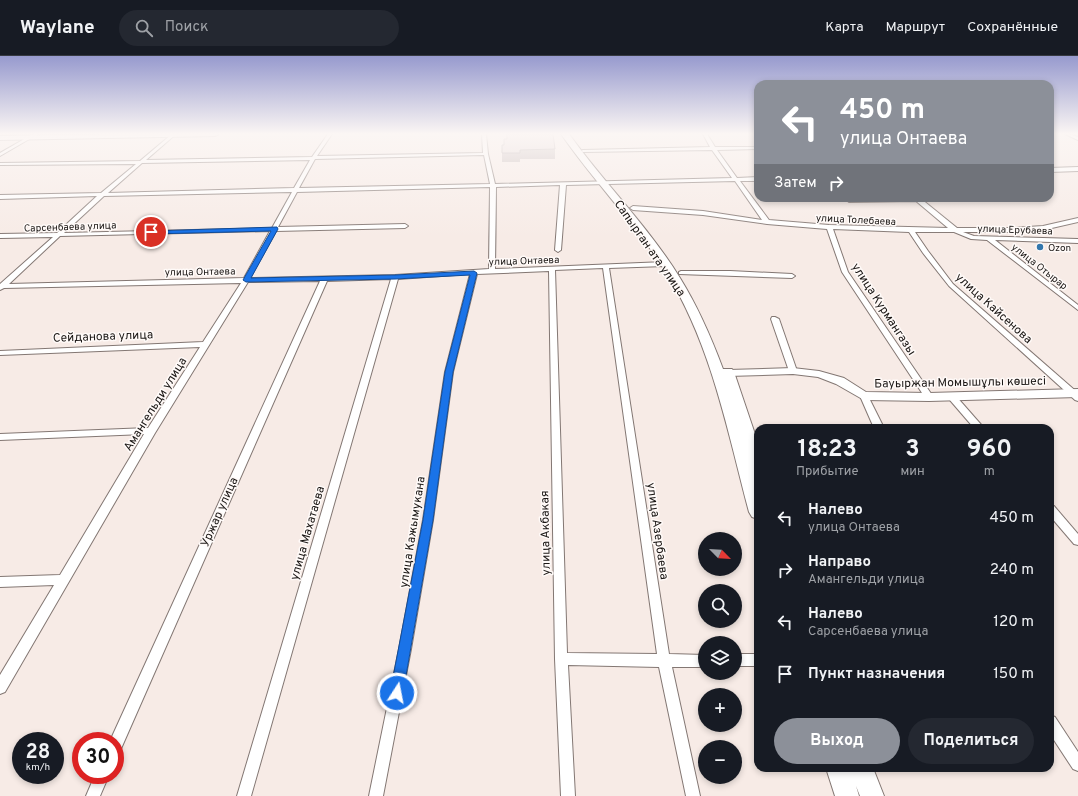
<!DOCTYPE html>
<html lang="ru">
<meta charset="utf-8">
<style>
body{margin:0;font-family:Overpass,sans-serif;background:#242831;color:#f1f3f6;height:100vh;display:flex;flex-direction:column;font-size:15px;white-space:nowrap}
*{box-sizing:border-box;margin:0}
p{font-size:13px;color:#9ea1a6}
.icon{flex:none;width:22px;height:22px;fill:none;stroke:currentColor;stroke-width:2;stroke-linecap:round;stroke-linejoin:round}
.map{position:relative;flex:1;overflow:hidden}
.details{position:absolute;left:754px;top:368px;width:300px;height:348px;display:flex;flex-direction:column;background:#171b24;border-radius:12px;box-shadow:0 2px 6px #0003}
.details>*{flex:none}
.hud{position:absolute;left:754px;top:24px;width:300px;height:122px;border-radius:12px;box-shadow:0 2px 6px #0003;background:#8c9099;color:#fff;overflow:hidden}
.needle{width:26px;rotate:114deg}
.tools{position:absolute;left:698px;top:476px;display:grid;gap:8px}
.tools a{display:grid;place-items:center;width:44px;height:44px;border-radius:50%;background:#171b24;box-shadow:0 2px 6px #0003;font-size:20px}
.speed{position:absolute;left:12px;top:676px;display:flex;gap:8px;font-size:20px;font-weight:700;text-align:center}
.speed>*{display:grid;place-content:center;width:52px;height:52px;border-radius:50%;background:#171b24;box-shadow:0 2px 6px #0003;line-height:1}
.speed small{font-size:10px;font-weight:400}
.speed .limit{border:6px solid #d22;background:#fff;color:#111}
.pin{position:absolute;display:grid;place-items:center;width:34px;height:34px;color:#fff;margin:-17px;border:2px solid #fff;border-radius:50%;box-shadow:0 1px 4px #0007}
.me{position:absolute;width:44px;margin:-22px;rotate:11deg;stroke-linejoin:round;filter:drop-shadow(0 0 3px #0008)}
.turn{display:flex;align-items:center;gap:14px;height:84px;padding:0 20px;font-size:18px}
.turn .icon{width:52px;height:52px;stroke-width:2.5}
.turn b{display:block;font-size:28px;line-height:34px}
.then{display:flex;align-items:center;height:38px;padding:0 20px;background:#0003;gap:8px;font-size:15px}
.eta{display:flex;justify-content:space-evenly;align-items:center;height:68px;text-align:center}
.eta b{font-size:24px;font-weight:700;line-height:28px}
.button{display:flex;gap:8px;margin-top:auto;padding:8px 20px}
.button a{flex:1;height:46px;border-radius:24px;background:#8c9099;color:#fff;font-size:16px;font-weight:700;line-height:46px;text-align:center}
.button a+a{background:#242831;color:#f1f3f6}
ul{padding:0;list-style:none}
li{display:flex;align-items:center;gap:12px;height:52px;padding:0 20px}
li div{flex:1}
li b{display:block;font-size:15px}
li em{font-style:normal}
header{display:flex;align-items:center;gap:24px;box-sizing:border-box;height:56px;padding:0 20px;background:#171b24;border-bottom:1px solid #363941}
header strong{font-size:19px}
nav{display:flex;gap:22px;margin-inline-start:auto;font-size:14px}
.search{width:280px;height:36px;background:#242831;display:flex;align-items:center;gap:10px;box-sizing:border-box;padding:0 14px;border-radius:22px;color:#9ea1a6;font-size:15px}
.map>svg:first-child{display:block}
.lines{fill:none;stroke-linecap:round;stroke-linejoin:round}
.minor-casing{stroke:#837773;stroke-width:2}
.tertiary-casing{stroke:#837773;stroke-width:2}
.primary-casing{stroke:#837773;stroke-width:2}
.minor{fill:#fff;fill-rule:evenodd}
.tertiary{fill:#fff;fill-rule:evenodd}
.primary{fill:#fff;fill-rule:evenodd}
.wall{fill:#c1b5b5}
.building{fill:#e0d2d3;stroke:#9d9394}
.route{fill:#1a73e8;stroke:#114b97}
.poi-dot{fill:#3377ad;stroke:#fffaf8;stroke-width:1.5}
.labels{text-anchor:middle;stroke-width:3;stroke-linejoin:round;paint-order:stroke}
.far-street-label{font-size:10px;fill:#1a1614;stroke:#fffaf8}
.far-poi-label{font-size:10px;fill:#1a1614;stroke:#fffaf8;text-anchor:start}
.street-label{font-size:12px;fill:#1a1614;stroke:#fffaf8}
</style>
<header>
<strong>Waylane</strong>
<div class="search"><svg class="icon" aria-label="search" viewBox="0 0 24 24"><circle cx="10" cy="10" r="6"/><path d="M15 15l6 6"/></svg>Поиск</div>
<nav><a>Карта</a><a>Маршрут</a><a>Сохранённые</a></nav>
</header>
<div class="map">
<svg width="1078" height="740" viewBox="0 0 1078 740">
<rect width="100%" height="100%" fill="#f7ebe6"/>
<g class="lines">
<defs>
<g id="minor">
<path d="M33 78H38L0 100V97Z"/>
<path d="M172 78H176L146 104 312 101 328 78H332L317 100 483 97 482 78H486L488 98 495 128 732 122 712 94 583 96 581 95 583 94 710 91 703 78H707L715 91H758V93L717 94 737 122 758 121V125H740L769 164 829 169 948 172 916 145 849 146 846 144 849 142H920L957 172H1013L1043 170 1078 162V166L1043 174 1013 176H963L974 180 1078 183V187L995 184 1078 249V254L987 184 971 183 954 176H915L928 195 953 228 1078 337V345L1075 344 949 230 923 197 909 176 833 173 848 216 932 339 933 341 929 344 926 343 842 216 827 173 767 168 703 159 633 154 630 152 633 150 703 155 762 164 735 125 566 129 561 194 558 196 555 194 560 129 496 131 495 213 665 206 668 208 665 210 609 212 669 598 705 599V611H672L700 740H686L659 611 568 609 575 740H561L555 603 549 215 477 218 453 316 433 464 411 593 383 740H369L399 593 423 464 445 316 470 218 398 223 251 740H237L391 223 327 225 120 695 115 697V685H110L320 225 248 226 155 377 5 636 0 638V619L54 529 0 531V521L60 519 144 378 0 384V378L148 372 200 291 0 299V295L203 286 241 227 4 232 0 234V228L53 181 0 182V178L57 177 97 140 0 143V139L101 137 136 108 0 109V107L140 105ZM484 99 490 128 299 132 315 103ZM310 104 294 132 108 137 142 107ZM490 131 489 213 395 219 250 222 276 175 405 172 408 170 405 168 278 171 297 136ZM292 136 272 172 64 177 104 140ZM270 175 244 222 9 228 60 180ZM603 212 657 598 567 597 555 214Z"/>
<path d="M1065 78H1070L1078 81V84Z"/>
<path d="M1078 111V115L1050 116V112Z"/>
<path d="M681 215H730L792 218 795 220 792 222 679 218V216Z"/>
<path d="M772 261H775L779 263 797 315 796 317H790L789 315 771 263Z"/>
<path d="M864 337 868 340 884 372H874L860 340Z"/>
<path d="M952 338 955 339 984 372H974L949 343 948 341Z"/>
<path d="M1050 449 1054 450 1078 478V489L1074 488 1050 460Z"/>
<rect x="735" y="598" width="23" height="12"/>
<path d="M1050 659 1055 661 1078 696V715L1073 713 1050 678Z"/>
<path d="M95 719H109L100 740H86Z"/>
</g>
<path id="tertiary" d="M793 312 819 315 844 322 866 336 929 337 1078 333V341L929 345 864 344 836 328 818 321 793 318 728 320 724 319 723 317 724 315 728 314Z"/>
<g id="primary">
<path d="M110 78H219L215 80 0 84V80Z"/>
<path d="M561 78H569C604 127 648 170 680 222 698 251 711 281 723 313H732L734 316 758 387V416L754 415 758 427V463L752 461 749 456C728 377 712 292 669 221 638 170 595 127 561 78Z"/>
<path d="M826 712H873L884 740H860L856 730 859 740H835Z"/>
</g>
</defs>
<use href="#minor" class="minor-casing"/>
<use href="#tertiary" class="tertiary-casing"/>
<use href="#primary" class="primary-casing"/>
<use href="#minor" class="minor"/>
<use href="#tertiary" class="tertiary"/>
<use href="#primary" class="primary"/>
</g>
<path class="wall" d="M507 83 555 93V103H520V106H502V97L504 89Z"/>
<path class="building" d="M507 78H553L555 93 520 94V97H502V89H504V83H507Z"/>
<linearGradient id="sky" x2="0" y2="1"><stop stop-color="#979ace"/><stop offset="0.43" stop-color="#fbf6f4"/><stop offset="1" stop-color="#fbf6f4" stop-opacity="0"/></linearGradient>
<rect width="1078" height="181" fill="url(#sky)"/>
<path class="route" d="M277 171 278 173 251 222 395 219 474 215 477 217 453 316 433 464 403 637 401 642 397 644 392 642 390 637 423 464 445 316 470 219 395 223 246 226 243 224 271 175 151 178 148 176 151 175Z"/>
<circle class="poi-dot" cx="1040" cy="191" r="4"/>
<g class="labels">
<g class="far-street-label">
<text transform="translate(856 163) rotate(3)" y="4">улица Толебаева</text>
<text transform="translate(70 170) rotate(-2)" y="4">Сарсенбаева улица</text>
<text transform="translate(1015 173) rotate(2)" y="4">улица Ерубаева</text>
<text transform="translate(524 204) rotate(-2)" y="4">улица Онтаева</text>
<text transform="translate(1040 210) rotate(38)" y="4">улица Отырар</text>
<text transform="translate(200 215) rotate(-1)" y="4">улица Онтаева</text>
</g>
<g class="far-poi-label">
<text x="1048" y="195">Ozon</text>
</g>
<g class="street-label">
<text transform="translate(650 192) rotate(55)" y="4">Сапырган ата улица</text>
<text transform="translate(994 252) rotate(42)" y="4">улица Кайсенова</text>
<text transform="translate(884 253) rotate(57)" y="4">улица Курмангазы</text>
<text transform="translate(103 280) rotate(-2)" y="4">Сейданова улица</text>
<text transform="translate(960 326) rotate(-1)" y="4">Бауыржан Момышұлы көшесі</text>
<text transform="translate(155 348) rotate(-58)" y="4">Амангельди улица</text>
<text transform="translate(219 456) rotate(-66)" y="4">Уржар улица</text>
<text transform="translate(658 475) rotate(82)" y="4">улица Азербаева</text>
<text transform="translate(412 476) rotate(-81)" y="4">улица Кажымукана</text>
<text transform="translate(307 477) rotate(-74)" y="4">улица Махатаева</text>
<text transform="translate(545 477) rotate(-91)" y="4">улица Акбакая</text>
</g>
</g>
</svg>
<div class="tools">
<a><svg class="needle" viewBox="-14 -14 28 28"><path d="M0-13l5 13h-10z" fill="#e53935"/><path d="M0 13l5-13h-10z" fill="#9ea1a6"/></svg></a>
<a><svg class="icon" aria-label="search" viewBox="0 0 24 24"><circle cx="10" cy="10" r="6"/><path d="M15 15l6 6"/></svg></a>
<a><svg class="icon" aria-label="layers" viewBox="0 0 24 24"><path d="M12 4l9 5-9 5-9-5zM3 14l9 5 9-5"/></svg></a>
<a>+</a>
<a>−</a>
</div>
<div class="speed"><div>28<small>km/h</small></div><div class="limit">30</div></div>
<div class="pin" style="left:151px;top:176px;background:#d93025"><svg class="icon" aria-label="arrive" viewBox="0 0 24 24"><path d="M6 21V4h12l-3 4 3 4H6"/></svg></div>
<svg class="me" style="left:397px;top:637px" viewBox="-20 -20 40 40"><circle r="17" fill="#1a73e8" stroke="#fff" stroke-width="3"/><path d="M0-11L8 9 0 5-8 9z" fill="#fff"/></svg>
<div class="hud">
<div class="turn"><svg class="icon" aria-label="left" viewBox="0 0 24 24"><path d="M17 20v-9H6M10 6l-5 5 5 5"/></svg><div><b>450 m</b>улица Онтаева</div></div>
<div class="then">Затем<svg class="icon" aria-label="right" viewBox="0 0 24 24"><path d="M7 20v-9h11M14 6l5 5-5 5"/></svg></div>
</div>
<section class="details">
<div class="eta">
<div><b>18:23</b><p>Прибытие</p></div>
<div><b>3</b><p>мин</p></div>
<div><b>960</b><p>m</p></div>
</div>
<ul>
<li><svg class="icon" aria-label="left" viewBox="0 0 24 24"><path d="M17 20v-9H6M10 6l-5 5 5 5"/></svg><div><b>Налево</b><p>улица Онтаева</p></div><em>450 m</em></li>
<li><svg class="icon" aria-label="right" viewBox="0 0 24 24"><path d="M7 20v-9h11M14 6l5 5-5 5"/></svg><div><b>Направо</b><p>Амангельди улица</p></div><em>240 m</em></li>
<li><svg class="icon" aria-label="left" viewBox="0 0 24 24"><path d="M17 20v-9H6M10 6l-5 5 5 5"/></svg><div><b>Налево</b><p>Сарсенбаева улица</p></div><em>120 m</em></li>
<li><svg class="icon" aria-label="arrive" viewBox="0 0 24 24"><path d="M6 21V4h12l-3 4 3 4H6"/></svg><div><b>Пункт назначения</b></div><em>150 m</em></li>
</ul>
<div class="button"><a>Выход</a><a>Поделиться</a></div>
</section>
</div>
